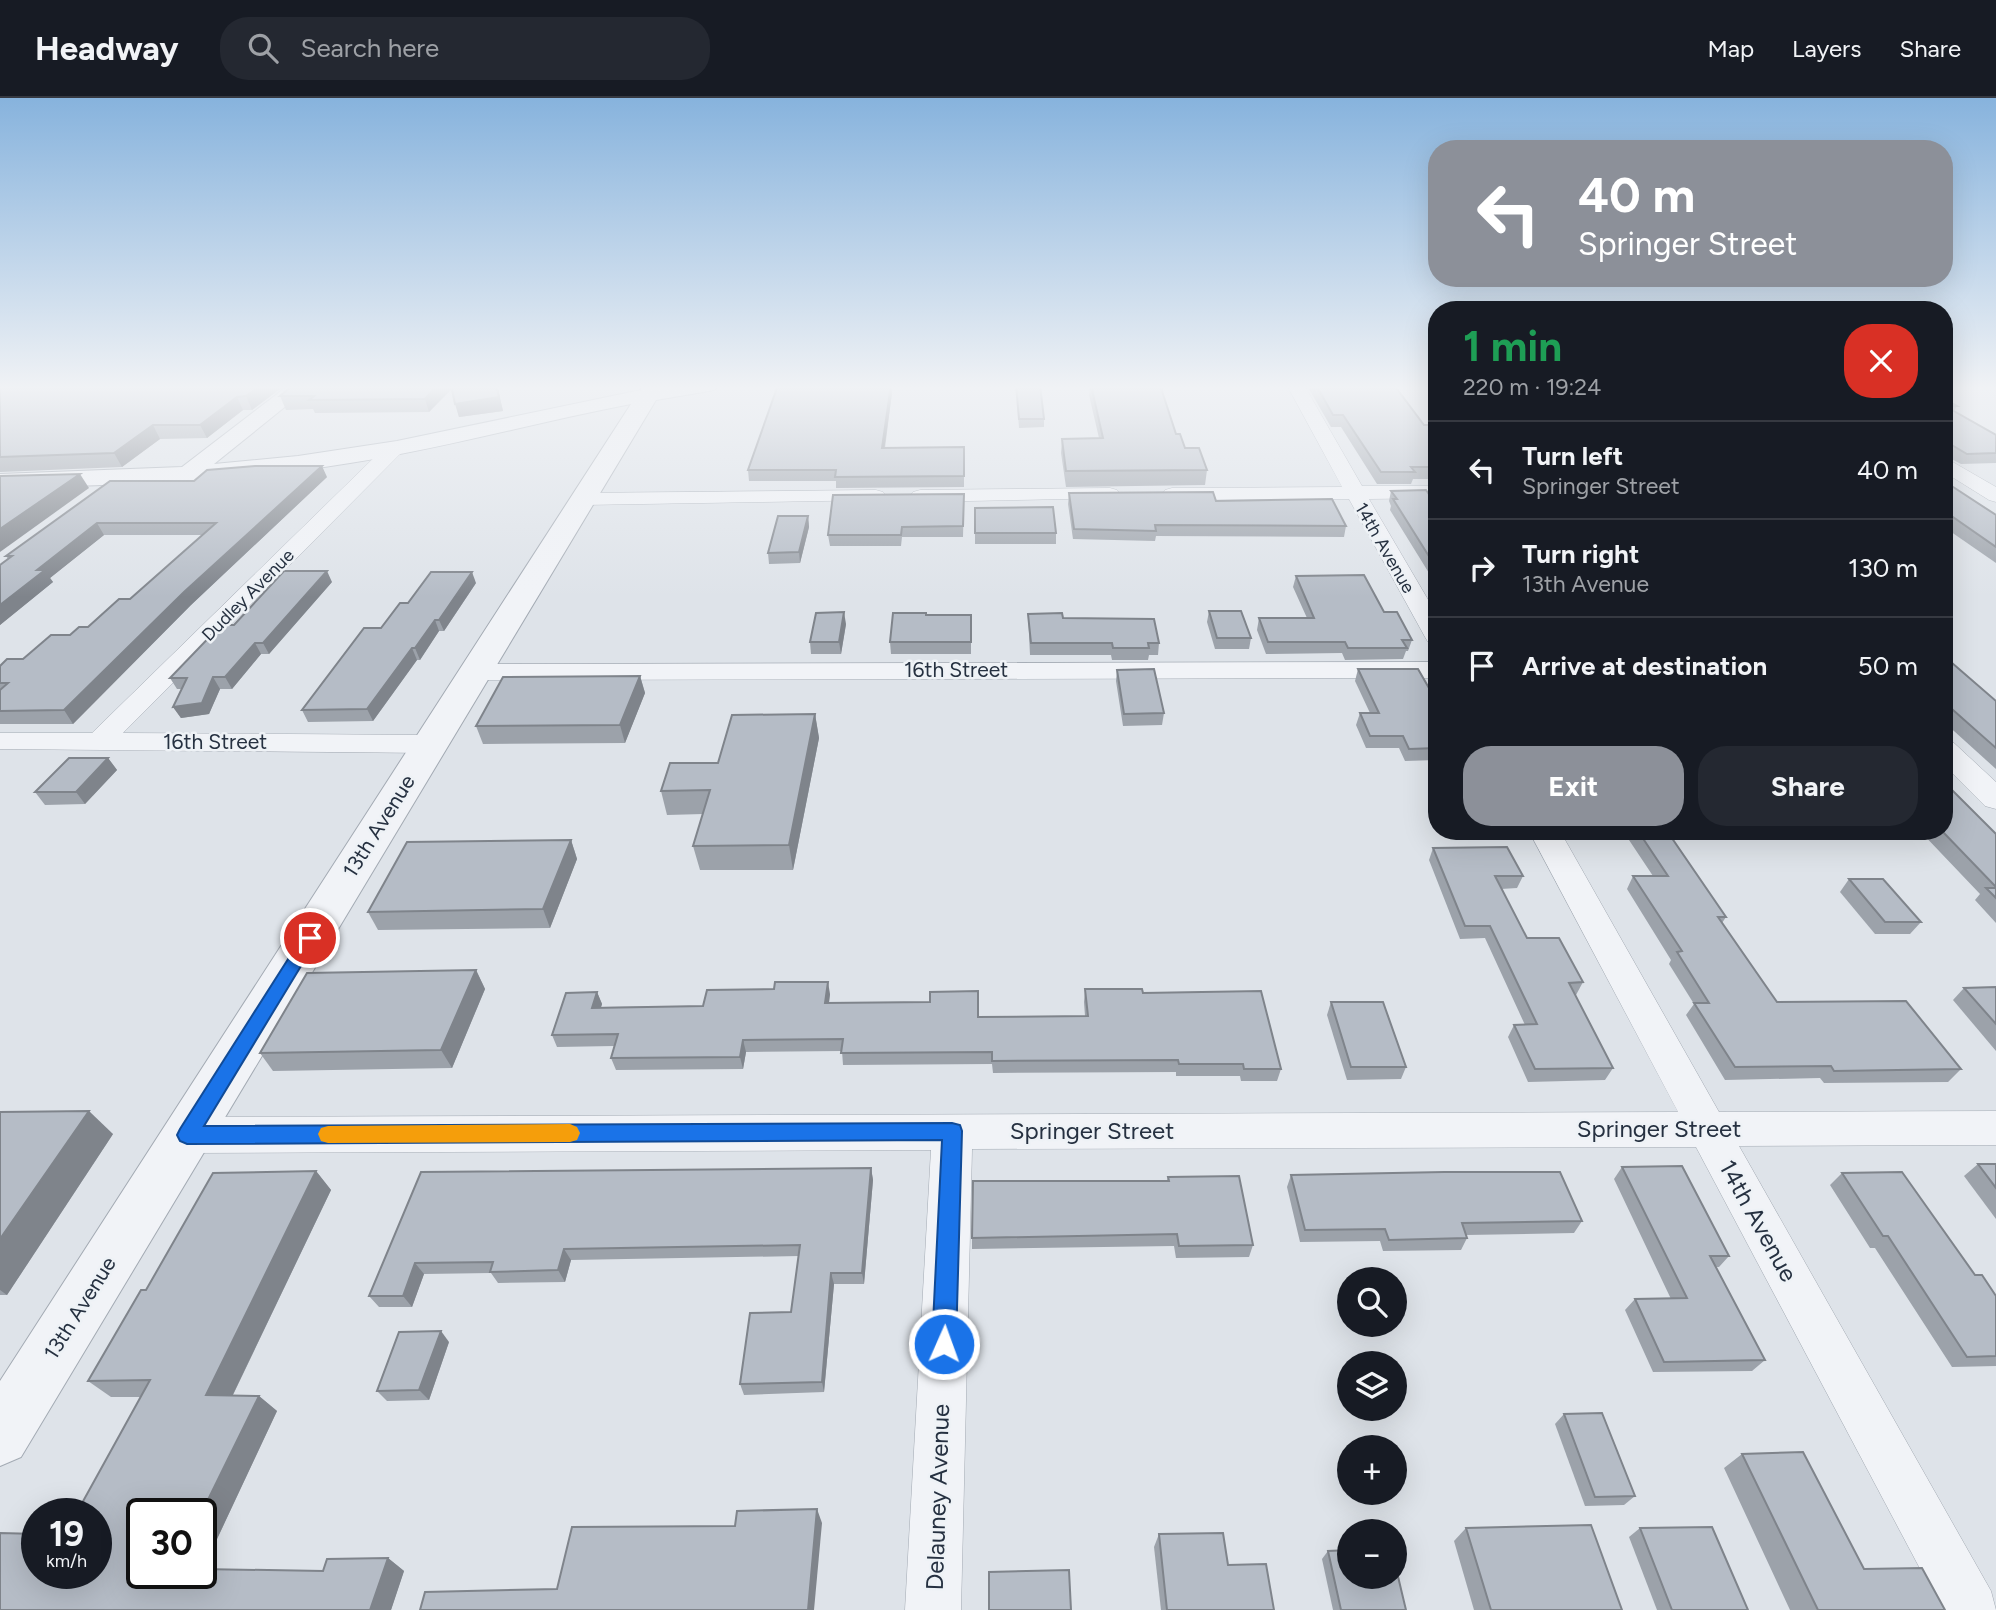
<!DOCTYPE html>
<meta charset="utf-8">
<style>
body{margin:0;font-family:Figtree,sans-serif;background:#242831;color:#f1f3f6;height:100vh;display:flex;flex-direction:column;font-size:26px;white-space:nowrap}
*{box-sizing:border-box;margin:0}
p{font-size:23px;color:#9ea1a6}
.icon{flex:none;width:38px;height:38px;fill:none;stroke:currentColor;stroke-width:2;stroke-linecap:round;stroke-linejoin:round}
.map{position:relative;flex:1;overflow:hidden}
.drawer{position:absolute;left:1428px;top:203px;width:525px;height:539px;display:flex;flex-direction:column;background:#171b24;border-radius:28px;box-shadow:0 7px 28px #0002}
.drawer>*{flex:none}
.top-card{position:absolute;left:1428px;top:42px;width:525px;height:147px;border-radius:28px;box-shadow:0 7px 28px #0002;background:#8c9099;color:#fff;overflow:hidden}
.fabs{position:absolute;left:1337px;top:1169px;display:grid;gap:14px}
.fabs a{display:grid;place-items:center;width:70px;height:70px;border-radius:50%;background:#171b24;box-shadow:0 7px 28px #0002;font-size:35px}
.speed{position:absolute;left:21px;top:1400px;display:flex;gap:14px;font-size:35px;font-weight:700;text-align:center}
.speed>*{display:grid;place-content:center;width:91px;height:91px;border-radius:50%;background:#171b24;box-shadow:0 7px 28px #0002;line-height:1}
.speed small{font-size:18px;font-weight:400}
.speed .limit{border:4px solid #111;border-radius:10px;background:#fff;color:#111}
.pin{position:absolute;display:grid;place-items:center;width:60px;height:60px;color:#fff;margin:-30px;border:4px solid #fff;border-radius:50%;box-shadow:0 2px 7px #0007}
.me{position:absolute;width:77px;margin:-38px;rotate:2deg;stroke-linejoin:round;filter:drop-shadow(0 0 5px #0008)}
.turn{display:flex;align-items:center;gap:24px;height:147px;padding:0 35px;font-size:32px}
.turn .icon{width:91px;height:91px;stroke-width:2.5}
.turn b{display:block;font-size:49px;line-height:60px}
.round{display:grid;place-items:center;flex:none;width:74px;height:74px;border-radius:28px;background:#242831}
.summary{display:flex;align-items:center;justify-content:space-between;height:119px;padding:0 35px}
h1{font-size:42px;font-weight:700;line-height:52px;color:#1e9e55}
.cta{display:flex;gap:14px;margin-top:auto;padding:14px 35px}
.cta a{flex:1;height:80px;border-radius:28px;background:#8c9099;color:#fff;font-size:28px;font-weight:700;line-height:80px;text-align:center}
.cta a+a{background:#242831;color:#f1f3f6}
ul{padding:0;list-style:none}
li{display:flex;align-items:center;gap:21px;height:98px;padding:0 35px;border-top:2px solid #363941}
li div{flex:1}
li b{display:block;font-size:26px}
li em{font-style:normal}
header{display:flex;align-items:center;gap:42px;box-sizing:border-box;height:98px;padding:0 35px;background:#171b24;border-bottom:2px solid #363941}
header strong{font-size:33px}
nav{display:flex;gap:38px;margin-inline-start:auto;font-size:24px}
.search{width:490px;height:63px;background:#242831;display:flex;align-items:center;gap:18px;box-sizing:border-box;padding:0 24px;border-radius:28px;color:#9ea1a6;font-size:26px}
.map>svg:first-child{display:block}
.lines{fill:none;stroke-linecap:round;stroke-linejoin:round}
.minor-casing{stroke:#a3aab3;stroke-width:1}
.tertiary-casing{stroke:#a3aab3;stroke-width:2}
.minor{fill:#f1f3f7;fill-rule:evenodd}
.tertiary{fill:#f1f3f7;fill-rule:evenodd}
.wall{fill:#9ca2aa}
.shaded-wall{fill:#7f848b}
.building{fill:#b5bcc6;stroke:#7f848b;stroke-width:2}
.route{fill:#1a73e8;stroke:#114b97;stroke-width:2}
.slow{fill:#f59e0b}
.labels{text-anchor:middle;stroke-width:5;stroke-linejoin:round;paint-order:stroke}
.far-street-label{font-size:18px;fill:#263141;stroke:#eef2f6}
.street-label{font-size:21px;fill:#263141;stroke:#eef2f6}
.near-street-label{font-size:24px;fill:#263141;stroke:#eef2f6}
</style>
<header>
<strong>Headway</strong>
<div class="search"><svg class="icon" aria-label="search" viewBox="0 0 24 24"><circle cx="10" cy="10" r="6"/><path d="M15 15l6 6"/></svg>Search here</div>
<nav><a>Map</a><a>Layers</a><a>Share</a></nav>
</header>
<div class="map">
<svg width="1996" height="1512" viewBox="0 0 1996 1512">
<rect width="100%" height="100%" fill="#dee3e9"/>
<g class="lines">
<defs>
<g id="minor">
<path d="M1287 287H1304L1362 388H1437V400L1369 401 1437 517V546L1428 544 1425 539 1349 401 1172 402 1165 400 1162 396 1165 392 1172 390 1342 389Z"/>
<path d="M395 344 404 350 402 354 123 635 431 637 441 640 445 646 441 652 431 655 0 651V635H92L388 346Z"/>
<path d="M1944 359 1996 389V404L1989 402 1944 374Z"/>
<path d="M1110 390 1117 392 1120 396 1117 400 920 404 913 402 910 398 913 394 920 392Z"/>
<path d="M876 392 883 394 886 398 883 402 583 407 576 405 573 401 576 397 583 395Z"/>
<path d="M1437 564V580L475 582 466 579 462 574 466 569 475 566Z"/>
<path d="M1944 642 1954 645 1996 684V711L1985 708 1944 667Z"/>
<path d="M1529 733H1560L1719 1014 1996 1013V1047L1739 1048 1991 1493 1996 1512H1942L1696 1049 972 1051 961 1512H905L931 1052 187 1055 173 1049 167 1037 173 1025 187 1019 1678 1014Z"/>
</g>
<path id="tertiary" d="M289 287H312L214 366 298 358 397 343 641 292 643 287H719L716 291 709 293 656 302 21 1359 0 1368V1283L631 306C537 324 445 350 350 365 234 384 117 387 0 390V376L182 369Z"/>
</defs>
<use href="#minor" class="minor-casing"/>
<use href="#tertiary" class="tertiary-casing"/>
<use href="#minor" class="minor"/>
<use href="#tertiary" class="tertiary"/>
</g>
<g class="wall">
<path d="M0 287H285L252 312H243L207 340 160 341 122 369 0 374Z"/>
<path d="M497 287 503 313 459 319 452 291 429 314 315 315 313 311 286 312 280 298Z"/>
<path d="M1016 287 1044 321V329L1019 330Z"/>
<path d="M1090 287H1160L1176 336 1185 350 1207 372 1205 387 1066 389 1061 355 1062 341 1099 340 1089 297Z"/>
<path d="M1310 287H1394L1424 327H1437V381H1413L1411 386H1377L1341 329H1331L1309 291Z"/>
<path d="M892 295 885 350 964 349V389L836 390V383H749L748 372Z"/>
<path d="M1944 300 1957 308 1954 313 1996 337V365L1961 366 1946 358 1944 361Z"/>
<path d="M327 379 191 507 73 626H0V568L23 561 88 529 130 501 202 437H104L50 480 53 484 0 527V467L8 461 6 458 194 383Z"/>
<path d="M1944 383 1996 417V465L1944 429Z"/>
<path d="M1391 393 1437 408V488L1390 412 1391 408 1389 403Z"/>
<path d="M1069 395 1216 403 1346 428 1344 439 1156 438 1155 443 1073 441 1068 406Z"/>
<path d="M964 396 963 439H902L901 448H830L828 437Z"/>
<path d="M975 410 1056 435V446H975Z"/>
<path d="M808 418 809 429 800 465 769 466 768 455Z"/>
<path d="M1296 478 1384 514 1412 542 1408 553H1406L1403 561 1345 562 1342 555 1266 556 1257 532 1259 520H1307L1293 489Z"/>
<path d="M332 484 269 556H261L232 591H220L209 616 181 620 173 609 182 591H177L170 580 234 527Z"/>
<path d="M476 485 444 533H439L420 562H417L373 623 308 624 302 612 381 530 408 505Z"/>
<path d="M1209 513 1251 540 1249 551H1215L1207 524Z"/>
<path d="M1028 516 1063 520 1159 545 1158 557H1149L1148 562H1112L1111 557H1030Z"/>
<path d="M926 517H971V556H891L890 544Z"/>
<path d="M846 526 841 556H811L810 544Z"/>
<path d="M1944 558 1996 603V671L1944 624Z"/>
<path d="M1358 571 1437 604V662L1405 663 1399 650H1366L1356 627 1360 615H1370L1355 583Z"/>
<path d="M1117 572 1164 615 1162 627 1123 628 1116 583Z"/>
<path d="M640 578 645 595 625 645 483 646 476 628Z"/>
<path d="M815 616 819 640 793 772H700L693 748 703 716 667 717 661 693Z"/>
<path d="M108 660 117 672 85 706 45 707 35 694Z"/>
<path d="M1623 733H1667L1726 819 1722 825 1777 904 1961 971 1948 984 1824 985 1820 980 1725 982 1686 917 1694 906 1669 866 1671 862 1627 791 1633 778H1653Z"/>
<path d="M1920 733 1996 736V825L1975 802 1980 796Z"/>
<path d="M571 742 577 761 550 830 378 832 368 814Z"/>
<path d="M1433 750 1523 778 1517 790 1501 791 1527 840 1583 884 1576 897H1575L1613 970 1605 982 1528 984 1508 939 1514 927H1525L1485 840 1460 841 1429 762Z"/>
<path d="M1849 781 1921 824 1910 836H1875L1840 794Z"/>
<path d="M476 872 485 891 452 970 273 973 260 955Z"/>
<path d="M1996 889V953L1953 902 1964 890Z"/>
<path d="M1085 891 1143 895 1281 971 1277 983H1241L1240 978H1176V974L993 975 992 966 843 967 842 953 746 954 743 971 616 972 611 960 614 948 557 949 552 937 597 894 602 906 601 909 703 908 830 896 829 905 978 919 1085 918 1084 904Z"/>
<path d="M1331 904 1406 969 1401 981 1347 982 1327 917Z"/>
<path d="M0 1014 113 1036 7 1197H0Z"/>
<path d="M1978 1066H1996V1121L1964 1078Z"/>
<path d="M1622 1069 1729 1158 1719 1169H1716L1765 1262 1752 1273 1653 1274 1625 1212 1635 1201H1671L1614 1081Z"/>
<path d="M871 1070 873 1082 864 1186H834L824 1294 744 1297 740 1286 791 1214 799 1158 571 1162 565 1184 498 1185 491 1175 424 1176 412 1209H379L369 1198 421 1074Z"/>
<path d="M316 1073 331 1092 233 1297 259 1298 277 1313 203 1471 323 1473 388 1460 404 1473 391 1512 96 1475 141 1299H111L88 1283 146 1192Z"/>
<path d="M1842 1075 1975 1177 1996 1198V1268L1952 1269 1875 1150H1870L1830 1087Z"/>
<path d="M1291 1077 1582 1123 1574 1135 1466 1137 1467 1140 1461 1152 1383 1153 1380 1143 1300 1144 1287 1089Z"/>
<path d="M1168 1079 1253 1147 1249 1159 1176 1160 1174 1148 972 1151V1140L1167 1083Z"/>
<path d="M449 1244 429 1302 387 1303 377 1293Z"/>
<path d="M1564 1316 1635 1398 1624 1407 1585 1408 1555 1326Z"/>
<path d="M1742 1356 1864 1471 1945 1512H1790L1724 1370Z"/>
<path d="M1466 1430 1622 1512H1474L1454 1443Z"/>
<path d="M1640 1430 1748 1512H1657L1629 1439Z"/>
<path d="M1159 1436 1228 1467 1274 1512H1161L1154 1449Z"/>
<path d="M1328 1453 1406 1512H1333L1322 1461Z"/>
</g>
<g class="shaded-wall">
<path d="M262 287H285L252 312 246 298Z"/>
<path d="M438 287H453V289L429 314 425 301Z"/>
<path d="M497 287 503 313 459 319 455 306Z"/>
<path d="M891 287 892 295 883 360 882 350Z"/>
<path d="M237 299 243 312 207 340 200 327Z"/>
<path d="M153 327 160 341 122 369 114 355Z"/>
<path d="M322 368 327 379 191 507 73 626 64 612 184 494Z"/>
<path d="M80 376 89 390 0 454V431Z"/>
<path d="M808 418 809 429 800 465 799 454Z"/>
<path d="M97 425 104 437 50 480 53 484 0 527V507L37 472Z"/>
<path d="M327 473 332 484 269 556 263 545Z"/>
<path d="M472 474 476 485 444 533 439 522Z"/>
<path d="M844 514 846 526 841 556 839 544Z"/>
<path d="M435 522 439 533 420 562 415 550Z"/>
<path d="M255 545 261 556 232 591 225 579Z"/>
<path d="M412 550 417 562 373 623 367 611Z"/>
<path d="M640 578 645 595 625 645 620 627Z"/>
<path d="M213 579 220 591 209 616 181 620 173 609Z"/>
<path d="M815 616 819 640 793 772 789 747Z"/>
<path d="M108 660 117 672 85 706 76 694Z"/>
<path d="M571 742 577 761 550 830 543 811Z"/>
<path d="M476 872 485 891 452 970 441 952Z"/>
<path d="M828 884 830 896 827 918 825 905Z"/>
<path d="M597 894 602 906 597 922 592 910Z"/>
<path d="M743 942 746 954 743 971 740 959Z"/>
<path d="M89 1013 113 1036 7 1197 0 1192V1141Z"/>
<path d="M871 1070 873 1082 864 1186 862 1175Z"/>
<path d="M316 1073 331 1092 225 1313 206 1297Z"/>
<path d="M564 1151 571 1162 565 1184 558 1172Z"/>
<path d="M415 1165 424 1176 412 1209 403 1198Z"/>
<path d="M831 1175 834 1186 824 1294 822 1284Z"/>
<path d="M441 1233 449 1244 429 1302 419 1292Z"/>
<path d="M259 1298 277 1313 201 1475V1416Z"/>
<path d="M817 1411 822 1425 814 1512H808Z"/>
<path d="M388 1460 404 1473 391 1512H370Z"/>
</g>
<g class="building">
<path d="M0 287H262L246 298 237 299 200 327H153L114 355 0 359Z"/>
<path d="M293 287H438L425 301 309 302 314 298H280Z"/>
<path d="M451 287H496L499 299 455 306Z"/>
<path d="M778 287H891L882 350 964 349V378L835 379 836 372H748Z"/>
<path d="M1016 287H1040L1044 321H1019Z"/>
<path d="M1091 287H1160L1176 336H1180L1185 350H1199L1207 372 1066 373 1062 341 1103 340Z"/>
<path d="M1316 287H1394L1424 327H1437V369H1411L1415 374H1381L1343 317H1333Z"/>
<path d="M1944 300 1957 308H1945L1996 337V355L1967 356 1950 346 1947 356H1944Z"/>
<path d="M255 368H322L184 494 64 612 0 613V592L8 585H0V568L7 561H23L51 537H70L79 529H88L119 501H130L216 425H97L37 472H45L0 507V467L12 458H6L110 383H194L207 372Z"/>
<path d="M80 376 0 431V378Z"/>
<path d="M1944 383 1996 417V449L1950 417H1944Z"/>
<path d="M1426 392 1437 408V471L1393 401H1397L1391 393Z"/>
<path d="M1213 394 1216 403 1332 401 1346 428 1155 427 1156 433 1074 431 1069 395Z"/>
<path d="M964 396 963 428 902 429 901 437H828L833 397Z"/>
<path d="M1053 409 1056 435H975V410Z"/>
<path d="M778 418H808L799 454 768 455Z"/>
<path d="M284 473H327L263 545H255L225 579H213L202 605 173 609 187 580H170L221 527H234Z"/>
<path d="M431 474H472L439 522H435L415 550H412L367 611 302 612 364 530H381L400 505H408Z"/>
<path d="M1364 477 1384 514H1397L1412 542H1402L1407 550H1348L1345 544H1268L1259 520H1314L1296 478Z"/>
<path d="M1209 513H1241L1251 540H1217Z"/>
<path d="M844 514 839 544H810L816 515Z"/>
<path d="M893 515H926V517H971V544H890Z"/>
<path d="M1062 515 1063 520 1154 521 1159 545H1148L1149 550H1113L1112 545H1031L1028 516Z"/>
<path d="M1944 558 1996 603V650L1944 604Z"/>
<path d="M1154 571 1164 615 1124 616 1117 572Z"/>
<path d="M1358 571H1418L1437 604V650L1409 651 1403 638H1370L1360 615H1379Z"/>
<path d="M640 578 620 627 476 628 503 579Z"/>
<path d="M815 616 789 747 693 748 710 692 661 693 670 665H718L732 617Z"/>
<path d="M69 660H108L76 694H35Z"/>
<path d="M1944 691H1951L1996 736V789L1942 733H1944Z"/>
<path d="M1638 733H1667L1726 819H1718L1777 904 1906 903 1961 971 1834 973 1831 968 1735 969 1694 905H1709L1677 854 1682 853 1633 778H1668Z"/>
<path d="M571 742 543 811 368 814 407 744Z"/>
<path d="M1507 749 1523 778H1495L1527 840H1559L1583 884 1569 885 1613 970 1535 971 1514 927 1537 926 1490 828H1465L1433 750Z"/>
<path d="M1849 781H1883L1921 824H1885Z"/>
<path d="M1986 790H1996V800Z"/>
<path d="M476 872 441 952 260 955 307 875Z"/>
<path d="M775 884H828L825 905 930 904V894L978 893V919L1088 918 1085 891H1142L1143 895 1261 893 1281 971H1244L1243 966H1179L1178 962 992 963V954L841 955 843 941 743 942 740 959 611 960 618 936 552 937 566 895 597 894 592 910 703 908 707 892 774 891Z"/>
<path d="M1996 889V926L1964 890Z"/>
<path d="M1331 904H1383L1406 969H1351Z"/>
<path d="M89 1013 0 1141V1014Z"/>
<path d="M1978 1066H1996V1090Z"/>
<path d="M1682 1068 1729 1158H1710L1765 1262 1664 1264 1635 1201 1687 1200 1622 1069Z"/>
<path d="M871 1070 862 1175H831L822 1284 740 1286 750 1215 791 1214 800 1147 564 1151 558 1172 490 1174 493 1164 415 1165 403 1198H369L421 1074Z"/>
<path d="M316 1073 206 1297 259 1298 201 1416H142V1475H201V1471L323 1473 327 1461 388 1460 370 1512H0V1435L37 1436V1475H96V1416H76L150 1282 88 1283 141 1192H146L213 1075Z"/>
<path d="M1444 1074H1560L1582 1123 1462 1125 1467 1140 1389 1142 1385 1131 1305 1132 1291 1077Z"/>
<path d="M1902 1074 1975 1177H1982L1996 1198V1258L1967 1259 1888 1138H1883L1842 1075Z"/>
<path d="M1239 1078 1253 1147 1179 1148 1177 1136 972 1140 973 1083H1169L1168 1079Z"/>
<path d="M441 1233 419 1292 377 1293 399 1234Z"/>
<path d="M1602 1315 1635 1398 1595 1399 1564 1316Z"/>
<path d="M1803 1354 1864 1471 1922 1470 1945 1512H1818L1742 1356Z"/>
<path d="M817 1411 808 1512H420L425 1494 557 1491 572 1429 735 1428 737 1413Z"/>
<path d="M1591 1427 1622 1512H1491L1466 1430Z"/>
<path d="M1712 1429 1748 1512H1672L1640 1430Z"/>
<path d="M1223 1435 1228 1467 1266 1466 1274 1512H1167L1159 1436Z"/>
<path d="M1349 1452V1479H1395V1466L1406 1512H1341L1328 1453Z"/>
<path d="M1069 1472 1071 1512H989V1474Z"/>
</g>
<linearGradient id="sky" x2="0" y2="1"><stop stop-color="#87b3dd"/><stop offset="0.58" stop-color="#f0f2f5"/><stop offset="1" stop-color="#f0f2f5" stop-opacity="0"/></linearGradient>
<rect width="1996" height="499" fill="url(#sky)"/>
<path class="route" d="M310 834 316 836 318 840 204 1028 952 1025 960 1027 962 1033 956 1246 952 1255 944 1258 935 1255 932 1246 942 1042 187 1046 180 1043 177 1037 180 1031 304 836Z"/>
<path class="slow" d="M570 1026 577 1029 580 1035 577 1042 570 1044 328 1045 321 1043 318 1036 321 1030 328 1028Z"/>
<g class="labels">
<g class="far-street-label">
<text transform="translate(1385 450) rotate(60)" y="6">14th Avenue</text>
<text transform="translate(248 497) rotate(-45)" y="6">Dudley Avenue</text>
</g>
<g class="street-label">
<text x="956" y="579">16th Street</text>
<text x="215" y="651">16th Street</text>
<text transform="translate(379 728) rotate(-58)" y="7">13th Avenue</text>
<text transform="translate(80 1210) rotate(-58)" y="7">13th Avenue</text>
</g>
<g class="near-street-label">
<text x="1659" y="1039">Springer Street</text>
<text x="1092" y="1041">Springer Street</text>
<text transform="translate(1758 1123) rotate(61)" y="8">14th Avenue</text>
<text transform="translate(938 1399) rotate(-88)" y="8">Delauney Avenue</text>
</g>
</g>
</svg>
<div class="fabs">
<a><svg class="icon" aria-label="search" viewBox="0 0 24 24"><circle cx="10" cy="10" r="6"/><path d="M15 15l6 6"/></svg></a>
<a><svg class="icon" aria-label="layers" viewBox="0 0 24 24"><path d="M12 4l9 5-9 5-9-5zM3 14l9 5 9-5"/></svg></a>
<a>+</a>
<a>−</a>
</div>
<div class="speed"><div>19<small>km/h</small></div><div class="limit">30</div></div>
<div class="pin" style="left:310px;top:840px;background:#d93025"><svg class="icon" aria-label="arrive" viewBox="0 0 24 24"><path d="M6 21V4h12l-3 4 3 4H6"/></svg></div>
<svg class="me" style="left:944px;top:1246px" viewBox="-20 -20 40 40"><circle r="17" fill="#1a73e8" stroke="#fff" stroke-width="3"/><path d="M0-11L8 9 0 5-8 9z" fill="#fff"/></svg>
<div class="top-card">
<div class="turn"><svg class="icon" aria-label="left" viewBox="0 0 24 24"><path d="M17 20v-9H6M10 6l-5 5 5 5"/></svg><div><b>40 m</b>Springer Street</div></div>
</div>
<section class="drawer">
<div class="summary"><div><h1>1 min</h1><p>220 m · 19:24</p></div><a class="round" style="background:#d93025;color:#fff"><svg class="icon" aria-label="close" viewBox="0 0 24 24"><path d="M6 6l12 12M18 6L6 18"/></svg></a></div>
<ul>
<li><svg class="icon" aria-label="left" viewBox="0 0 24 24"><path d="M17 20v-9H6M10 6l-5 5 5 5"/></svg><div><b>Turn left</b><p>Springer Street</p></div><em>40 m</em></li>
<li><svg class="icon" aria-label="right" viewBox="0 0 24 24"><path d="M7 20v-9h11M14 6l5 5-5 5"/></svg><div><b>Turn right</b><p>13th Avenue</p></div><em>130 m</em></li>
<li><svg class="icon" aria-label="arrive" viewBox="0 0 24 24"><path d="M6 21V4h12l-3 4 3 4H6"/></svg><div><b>Arrive at destination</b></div><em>50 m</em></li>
</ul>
<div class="cta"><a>Exit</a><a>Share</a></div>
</section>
</div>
